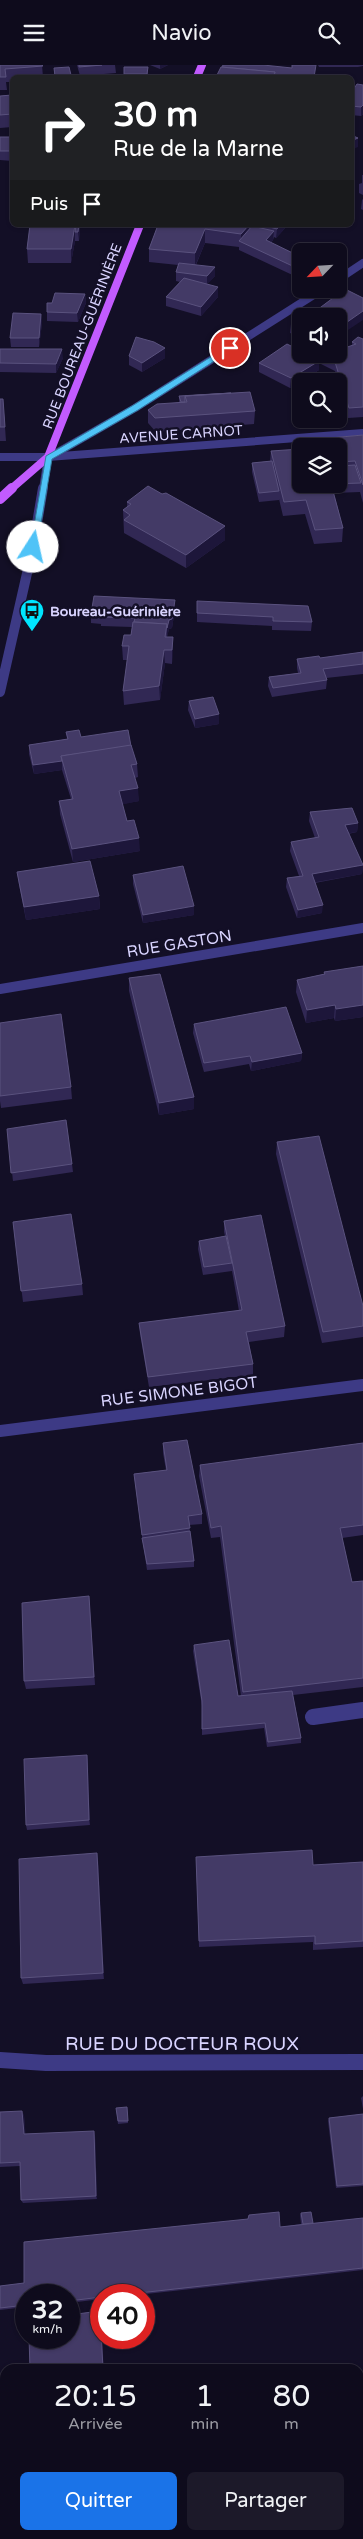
<!DOCTYPE html>
<html lang="fr">
<meta charset="utf-8">
<style>
body{margin:0;font-family:"Varela Round",sans-serif;background:#1c1929;color:#f1f3f6;height:100vh;display:flex;flex-direction:column;font-size:19px;white-space:nowrap}
*{box-sizing:border-box;margin:0}
p{font-size:16px;color:#9b9ba3}
.icon{flex:none;width:28px;height:28px;fill:none;stroke:currentColor;stroke-width:2;stroke-linecap:round;stroke-linejoin:round}
.map{position:relative;flex:1;overflow:hidden}
.side{position:absolute;left:0px;top:2299px;width:364px;height:176px;display:flex;flex-direction:column;background:#0e0b1c;border-radius:15px 15px 0 0;box-shadow:0 1px 4px #0004,0 0 0 1px #2e2b3b}
.side>*{flex:none}
.hud{position:absolute;left:10px;top:10px;width:344px;height:152px;border-radius:8px;box-shadow:0 1px 4px #0004,0 0 0 1px #2e2b3b;background:#202124;color:#fff;overflow:hidden}
.needle{width:32px;rotate:245deg}
.fabs{position:absolute;left:292px;top:178px;display:grid;gap:10px}
.fabs a{display:grid;place-items:center;width:55px;height:55px;border-radius:8px;background:#0e0b1c;box-shadow:0 1px 4px #0004,0 0 0 1px #2e2b3b;font-size:25px}
.speed{position:absolute;left:15px;top:2219px;display:flex;gap:10px;font-size:25px;font-weight:700;text-align:center}
.speed>*{display:grid;place-content:center;width:65px;height:65px;border-radius:50%;background:#0e0b1c;box-shadow:0 1px 4px #0004,0 0 0 1px #2e2b3b;line-height:1}
.speed small{font-size:12px;font-weight:400}
.speed .limit{border:8px solid #d22;background:#fff;color:#111}
.pin{position:absolute;display:grid;place-items:center;width:42px;height:42px;color:#fff;margin:-21px;border:2px solid #fff;border-radius:50%;box-shadow:0 1px 5px #0007}
.me{position:absolute;width:55px;margin:-28px;rotate:10deg;stroke-linejoin:round;filter:drop-shadow(0 0 4px #0008)}
.turn{display:flex;align-items:center;gap:18px;height:105px;padding:0 20px;font-size:22px}
.turn .icon{width:65px;height:65px;stroke-width:2.5}
.turn b{display:block;font-size:35px;line-height:42px}
.then{display:flex;align-items:center;height:48px;padding:0 20px;background:#0003;gap:10px;font-size:19px}
.eta{display:flex;justify-content:space-evenly;align-items:center;height:85px;text-align:center}
.eta b{font-size:30px;font-weight:600;line-height:35px}
.cta{display:flex;gap:10px;margin-top:auto;padding:10px 20px}
.cta a{flex:1;height:58px;border-radius:8px;background:#1a73e8;color:#fff;font-size:20px;font-weight:600;line-height:58px;text-align:center}
.cta a+a{background:#1c1929;color:#f1f3f6}
header{display:flex;justify-content:space-between;align-items:center;height:65px;padding:0 20px;background:#0e0b1c;font-size:22px;font-weight:600}
.map>svg:first-child{display:block}
.lines{fill:none;stroke-linecap:round;stroke-linejoin:round}
.minor-far3{stroke:#3d3a85;stroke-width:8}
.minor-far2{stroke:#3d3a85;stroke-width:10}
.minor-far1{stroke:#3d3a85;stroke-width:12}
.minor{stroke:#3d3a85;stroke-width:16}
.major-far1{stroke:#c25bff;stroke-width:8}
.major{stroke:#c25bff;stroke-width:10}
.wall{fill:#312854}
.shaded-wall{fill:#1d163a}
.building{fill:#433a66;stroke:#5a527e}
.route{fill:#4fc3f7;stroke:#337fa1}
.labels{text-anchor:middle;stroke-width:5;stroke-linejoin:round;paint-order:stroke}
.far-street-label{font-size:14px;fill:#d9d4ff;stroke:#130f26}
.far-poi-label{font-size:14px;font-weight:bold;fill:#d9d4ff;stroke:#130f26;text-anchor:start}
.street-label{font-size:16px;fill:#d9d4ff;stroke:#130f26}
.near-street-label{font-size:19px;fill:#d9d4ff;stroke:#130f26}
</style>
<header><svg class="icon" aria-label="menu" viewBox="0 0 24 24"><path d="M4 6h16M4 12h16M4 18h16"/></svg>Navio<svg class="icon" aria-label="search" viewBox="0 0 24 24"><circle cx="10" cy="10" r="6"/><path d="M15 15l6 6"/></svg></header>
<div class="map">
<svg width="363" height="2474" viewBox="0 0 363 2474">
<rect width="100%" height="100%" fill="#130f26"/>
<g class="lines">
<g class="minor-far3">
<path d="M339 214 363 198"/>
<path d="M53 390 135 343 323 224"/>
<path d="M0 392H48L363 368"/>
<path d="M43 424 48 392"/>
</g>
<g class="minor-far2">
<path d="M0 627 33 482 43 423"/>
<path d="M0 924 363 863"/>
</g>
<path class="minor-far1" d="M0 1366 363 1320"/>
<g class="minor">
<path d="M313 1652 363 1645"/>
<path d="M0 1995 46 1998 363 1997"/>
</g>
<g class="major-far1">
<path d="M197 12 202 0"/>
<path d="M11 424 48 392 140 160"/>
</g>
<path class="major" d="M0 434 12 423"/>
</g>
<g class="wall">
<path d="M0 0H42L43 12H12V17H6L7 25H0Z"/>
<path d="M77 0H115L116 8 80 11Z"/>
<path d="M150 0H168L160 4Z"/>
<path d="M318 0H363V1L358 2H319Z"/>
<rect x="124" y="2" width="24" height="10"/>
<path d="M54 3 71 10V12H54Z"/>
<path d="M357 19 363 49 361 51 351 50V28Z"/>
<path d="M12 30V62L0 63V31Z"/>
<path d="M0 72H12V96L0 95Z"/>
<path d="M362 110H363V130L359 128V119L362 118Z"/>
<path d="M363 134V145L361 144 362 135Z"/>
<path d="M30 160H80L79 176H75L71 198H28L27 184Z"/>
<path d="M158 160H288L276 173 274 172 273 175 271 178 301 192V214L239 185V182L205 178 196 200 215 211 207 219 218 232 201 251 166 241V232L180 217 176 216V207L178 200 149 197V184Z"/>
<path d="M85 229 86 238 78 257 47 256V247L52 238Z"/>
<path d="M41 249 42 258 39 282H11L10 273Z"/>
<path d="M301 252V272L290 268 291 259Z"/>
<path d="M363 274V352L348 353 339 320V316H338L335 306 319 298V305L290 323 259 307V298L312 292V289H339L352 281V277Z"/>
<path d="M165 283V293L142 307 129 300V291Z"/>
<path d="M0 284 63 293 56 308 0 307Z"/>
<path d="M179 331 255 346 254 359 156 367 148 358V345L179 337Z"/>
<path d="M0 334H3L6 376H0Z"/>
<path d="M363 370V438L360 427 334 428 343 463 342 477 314 479 305 449 283 451 279 434V435L259 437 252 407V398L270 396 271 386 339 419V381H318L319 374Z"/>
<path d="M162 429 225 461V475L186 503 124 468 123 445 127 442V437Z"/>
<path d="M197 536 312 557 311 566 272 565V561L197 557Z"/>
<path d="M175 544 172 563 169 564 167 572H173L172 599 165 598 160 635 124 640 123 626 128 595H123L122 581 131 570 132 562 101 561V559L91 558V549Z"/>
<path d="M363 587V609L326 613 327 615 326 624 272 632 268 621 269 612 298 608 297 603V594L320 593Z"/>
<path d="M189 636 219 659 195 663 188 645Z"/>
<path d="M66 667 81 672 131 681 137 699 138 712 135 713 139 736 122 739 127 756 140 786 73 797 60 749 59 736 71 734 62 705 34 709 29 689V680L67 674Z"/>
<path d="M310 747 358 758 357 767 348 769 363 800 362 809 315 818 322 848 297 853 286 822 287 813 299 811 290 786 291 777 315 773 309 756Z"/>
<path d="M17 807 99 831 100 844 26 855 19 820Z"/>
<path d="M133 810 194 850 143 858 133 819Z"/>
<path d="M363 901V952L335 956 334 953 306 958 296 927 297 915 324 909V907Z"/>
<path d="M129 913 194 1044 159 1050 129 926Z"/>
<path d="M0 958 71 1022 72 1034 1 1043 0 1036Z"/>
<path d="M194 959 302 988 301 996 251 1006 249 999 204 1007 193 968Z"/>
<path d="M7 1064 72 1099 73 1107 13 1116Z"/>
<path d="M277 1077 363 1241V1272L322 1278 276 1089Z"/>
<path d="M224 1156 285 1261 284 1272 249 1277 253 1299V1310L149 1322 140 1269 139 1258 239 1246 232 1206 203 1210 198 1184 199 1176 225 1171 224 1167Z"/>
<path d="M13 1157 82 1219 83 1230 23 1237Z"/>
<path d="M163 1378 202 1449V1459L189 1460 194 1496V1502L147 1505 143 1479 135 1418 134 1409 166 1405 163 1388Z"/>
<path d="M363 1378V1470L342 1473 352 1517 363 1516V1622L293 1630 301 1673V1678L267 1682 264 1663 202 1670V1641L193 1586 194 1580 238 1631H241L220 1472 211 1473 199 1411 200 1400Z"/>
<path d="M89 1531 95 1620 26 1624 24 1616Z"/>
<path d="M87 1690 90 1760 27 1765 26 1760Z"/>
<path d="M196 1792 313 1800 363 1797V1882L313 1885V1877L199 1882Z"/>
<path d="M98 1795 104 1914 23 1919 21 1913Z"/>
<path d="M363 2031V2044L361 2033Z"/>
<path d="M127 2042 128 2058 118 2059 116 2043Z"/>
<path d="M0 2047 24 2050 25 2069 95 2070 97 2134 23 2138 21 2135 20 2101 0 2102Z"/>
<path d="M363 2049V2121L336 2123 328 2056 329 2053Z"/>
<path d="M301 2148 313 2158 363 2153V2205L137 2230H101V2234L69 2238V2230H26V2242L0 2245V2221L24 2218 280 2162 301 2159 300 2150Z"/>
</g>
<g class="shaded-wall">
<path d="M160 0H168L160 4Z"/>
<path d="M363 40V49L361 51V42Z"/>
<path d="M358 73V82L351 85V76Z"/>
<path d="M75 160H76L75 167V176L71 198V184Z"/>
<path d="M79 160 80 166 79 176 78 167Z"/>
<path d="M249 160H252V170L241 176V169Z"/>
<path d="M280 160H288L276 173 277 164Z"/>
<path d="M205 164V178L195 201V188Z"/>
<path d="M274 166 273 175 265 184 266 175Z"/>
<path d="M215 202V211L207 220V211Z"/>
<path d="M218 222V232L201 251V242Z"/>
<path d="M85 229 86 238 78 257 77 248Z"/>
<path d="M363 246V255L339 271 340 262Z"/>
<path d="M41 249 42 258 39 282V273Z"/>
<path d="M165 283V293L142 307V298Z"/>
<path d="M62 284 63 293 56 308V299Z"/>
<path d="M319 296V305L290 323 291 313Z"/>
<path d="M225 461V475L186 503V490Z"/>
<path d="M175 535V544L172 563 169 564 167 572V563Z"/>
<path d="M173 572V586L172 599V585Z"/>
<path d="M164 585 165 598 160 635 159 621Z"/>
<path d="M219 649V659L195 663V654Z"/>
<path d="M62 696V705L34 709 33 700Z"/>
<path d="M138 723 139 736 120 740 119 726Z"/>
<path d="M358 758 357 767 344 769 345 760Z"/>
<path d="M139 773 140 786 73 797 72 784Z"/>
<path d="M363 800 362 809 311 818 312 809Z"/>
<path d="M99 831 100 844 26 855 24 842Z"/>
<path d="M323 840 322 848 297 853 298 845Z"/>
<path d="M194 841V850L143 858V850Z"/>
<path d="M335 940 334 953 306 958 307 945Z"/>
<path d="M363 940V952L335 956 336 944Z"/>
<path d="M302 988 301 996 251 1006 252 997Z"/>
<path d="M194 1032V1044L159 1050V1038Z"/>
<path d="M87 1690 88 1695 90 1760 89 1755Z"/>
<path d="M97 1788 98 1795 104 1914 103 1908Z"/>
<path d="M22 2046 24 2050 26 2073 24 2069Z"/>
<path d="M94 2066 95 2070 97 2134 96 2131Z"/>
<path d="M100 2246 101 2248V2272H102L104 2304H103Z"/>
</g>
<g class="building">
<path d="M0 0H42L43 1 5 4 6 12H0Z"/>
<path d="M79 0H102L79 2Z"/>
<path d="M223 0H263L292 3V0H316L314 12H286L274 11 275 7 222 2Z"/>
<path d="M69 2 71 10 55 11 54 3Z"/>
<path d="M124 2H148L147 9H124Z"/>
<path d="M221 2 275 7 273 12H216Z"/>
<path d="M357 19 363 20V40L361 42 351 41V28Z"/>
<path d="M12 30V49L0 50V31Z"/>
<path d="M351 70 358 73 351 76Z"/>
<rect x="0" y="72" width="12" height="14"/>
<path d="M30 160H75L71 184H27Z"/>
<path d="M76 160H79L78 167H75Z"/>
<path d="M158 160H249L241 169 205 164 195 188 149 184Z"/>
<path d="M252 160H253L252 161 274 166 266 175 301 192V205L239 176 252 161Z"/>
<path d="M262 160H280L277 164Z"/>
<path d="M179 198 215 202 207 211 176 207Z"/>
<path d="M184 213 218 222 201 242 166 232Z"/>
<path d="M345 224 363 233V246L340 262 339 261V251H303L311 246 313 248Z"/>
<path d="M55 228 85 229 77 248 47 247V238H52Z"/>
<path d="M13 248 41 249 39 273H10Z"/>
<path d="M301 252V263L291 259Z"/>
<path d="M136 272 154 277 165 283 142 298 129 291Z"/>
<path d="M358 272 363 274V342L349 343 335 297 319 289H339V285L356 279 352 277Z"/>
<path d="M287 279 301 286V289H306L319 296 291 313 259 298Z"/>
<path d="M0 284H62L56 299 0 298Z"/>
<path d="M250 327 255 346 155 353 148 345 157 339 187 337 185 331Z"/>
<path d="M231 328 185 331V337H181L179 331Z"/>
<path d="M0 334H3L5 362H0Z"/>
<path d="M363 370V420L355 396 339 397V381H320L319 374Z"/>
<path d="M301 384V419H331L343 463 315 465 306 435 284 437 271 386Z"/>
<path d="M272 396 279 426 259 428 252 398Z"/>
<path d="M355 400 361 418 331 419H339V401Z"/>
<path d="M148 421 162 429 166 428 225 461 186 490 124 455 130 450 123 445 131 439 127 437Z"/>
<path d="M94 531 175 535 172 554 169 555 167 563V559L134 557 135 553 100 552 102 550 91 549Z"/>
<path d="M197 536 308 541 312 557 273 556V552L197 548Z"/>
<path d="M133 557 167 559 165 572H173L172 585H164L159 621 123 626 129 581H122L124 570H131Z"/>
<path d="M363 587V599L323 604 327 615 273 623 269 612 301 608 297 594 319 591 320 593Z"/>
<path d="M213 632 219 649 195 654 189 636Z"/>
<path d="M79 665 81 672 128 665 131 681 61 691 62 696 33 700 29 680 68 674 66 667Z"/>
<path d="M131 680 137 699 131 700 138 723 119 726 127 756 134 755 139 773 72 784 59 736 73 734 61 691Z"/>
<path d="M352 743 358 758 345 760 363 800 312 809 323 840 298 845 287 813 303 811 291 777 319 772 310 747Z"/>
<path d="M90 796 99 831 24 842 17 807Z"/>
<path d="M183 801 194 841 143 850 133 810Z"/>
<path d="M363 901V940L336 944 335 940 307 945 297 915 325 909 324 907Z"/>
<path d="M160 909 194 1032 159 1038 129 913Z"/>
<path d="M286 942 302 988 252 997 250 991 204 998 194 959Z"/>
<path d="M61 949 71 1022 0 1031V958Z"/>
<path d="M66 1055 72 1099 11 1108 7 1064Z"/>
<path d="M319 1071 363 1241V1261L323 1267 277 1077Z"/>
<path d="M71 1149 82 1219 21 1226 13 1157Z"/>
<path d="M261 1150 285 1261 246 1267 253 1299 148 1312 139 1258 242 1245 224 1156Z"/>
<path d="M226 1171 232 1198 204 1202 199 1176Z"/>
<path d="M187 1375 202 1449 188 1451 190 1463 142 1470 134 1409 167 1405 163 1378Z"/>
<path d="M363 1378V1460L340 1463 352 1517 363 1516V1613L243 1627 221 1461 211 1463 200 1400Z"/>
<path d="M190 1466 194 1496 147 1499 142 1473Z"/>
<path d="M89 1531 94 1612 24 1616 22 1538Z"/>
<path d="M229 1575 238 1631 292 1626 301 1673 268 1677 265 1658 202 1664V1636L194 1580Z"/>
<path d="M87 1690 89 1755 26 1760 24 1694Z"/>
<path d="M312 1785 313 1800 363 1797V1876L315 1879V1871L199 1876 196 1792Z"/>
<path d="M97 1788 103 1908 21 1913 19 1794Z"/>
<path d="M127 2042 128 2056H118L116 2043Z"/>
<path d="M22 2046 24 2069 94 2066 96 2131 21 2135 20 2097 0 2098V2047Z"/>
<path d="M363 2049V2119L337 2121 329 2053Z"/>
<path d="M279 2147 280 2162 363 2153V2203L121 2230H101V2232L69 2236V2230H26V2240L0 2243V2221L24 2218V2177L248 2154 249 2150Z"/>
<path d="M311 2147 313 2158 303 2159 301 2148Z"/>
<path d="M100 2246 103 2304H30L29 2272H69V2250Z"/>
<path d="M112 2470H129V2474H113Z"/>
<rect x="129" y="2470" width="205" height="4"/>
<path d="M334 2470H348L349 2474H334Z"/>
</g>
<path class="route" d="M230 280 234 283 233 284 138 345 52 394 37 482 30 484 46 391 132 341Z"/>
<defs>
<symbol id="bus-pin" viewBox="-11 -11 22 30"><path d="M0 17L-7.5 6A9.5 9.5 0 1 1 7.5 6Z" fill="#00e5ff" stroke="#130f26"/><path d="M-5-6H5V4H4V6H2V4H-2V6H-4V4H-5ZM-3.5-4V0h7V-4ZM-3.5 1.2v1.5H-2V1.2ZM2 1.2v1.5H3.5V1.2Z" fill="#111"/></symbol>
</defs>
<g fill-rule="evenodd">
<use href="#bus-pin" x="18" y="532" width="28" height="38"/>
</g>
<g class="labels">
<g class="far-street-label">
<text transform="translate(82 271) rotate(-69)" y="5">RUE BOUREAU-GUÉRINIÈRE</text>
<text transform="translate(181 369) rotate(-4)" y="5">AVENUE CARNOT</text>
</g>
<g class="far-poi-label">
<text x="50" y="551">Boureau-Guérinière</text>
</g>
<g class="street-label">
<text transform="translate(179 878) rotate(-9)" y="6">RUE GASTON</text>
<text transform="translate(179 1326) rotate(-7)" y="6">RUE SIMONE BIGOT</text>
</g>
<g class="near-street-label">
<text x="182" y="1985">RUE DU DOCTEUR ROUX</text>
</g>
</g>
</svg>
<div class="fabs">
<a><svg class="needle" viewBox="-14 -14 28 28"><path d="M0-13l5 13h-10z" fill="#e53935"/><path d="M0 13l5-13h-10z" fill="#9b9ba3"/></svg></a>
<a><svg class="icon" aria-label="sound" viewBox="0 0 24 24"><path d="M4 9h4l5-4v14l-5-4H4zM17 9q2 3 0 6"/></svg></a>
<a><svg class="icon" aria-label="search" viewBox="0 0 24 24"><circle cx="10" cy="10" r="6"/><path d="M15 15l6 6"/></svg></a>
<a><svg class="icon" aria-label="layers" viewBox="0 0 24 24"><path d="M12 4l9 5-9 5-9-5zM3 14l9 5 9-5"/></svg></a>
</div>
<div class="speed"><div>32<small>km/h</small></div><div class="limit">40</div></div>
<div class="pin" style="left:230px;top:283px;background:#d93025"><svg class="icon" aria-label="arrive" viewBox="0 0 24 24"><path d="M6 21V4h12l-3 4 3 4H6"/></svg></div>
<svg class="me" style="left:33px;top:482px" viewBox="-20 -20 40 40"><circle r="19" fill="#fff"/><path d="M0-13L10 11 0 6-10 11z" fill="#4fc3f7"/></svg>
<div class="hud">
<div class="turn"><svg class="icon" aria-label="right" viewBox="0 0 24 24"><path d="M7 20v-9h11M14 6l5 5-5 5"/></svg><div><b>30 m</b>Rue de la Marne</div></div>
<div class="then">Puis<svg class="icon" aria-label="arrive" viewBox="0 0 24 24"><path d="M6 21V4h12l-3 4 3 4H6"/></svg></div>
</div>
<section class="side">
<div class="eta">
<div><b>20:15</b><p>Arrivée</p></div>
<div><b>1</b><p>min</p></div>
<div><b>80</b><p>m</p></div>
</div>
<div class="cta"><a>Quitter</a><a>Partager</a></div>
</section>
</div>
